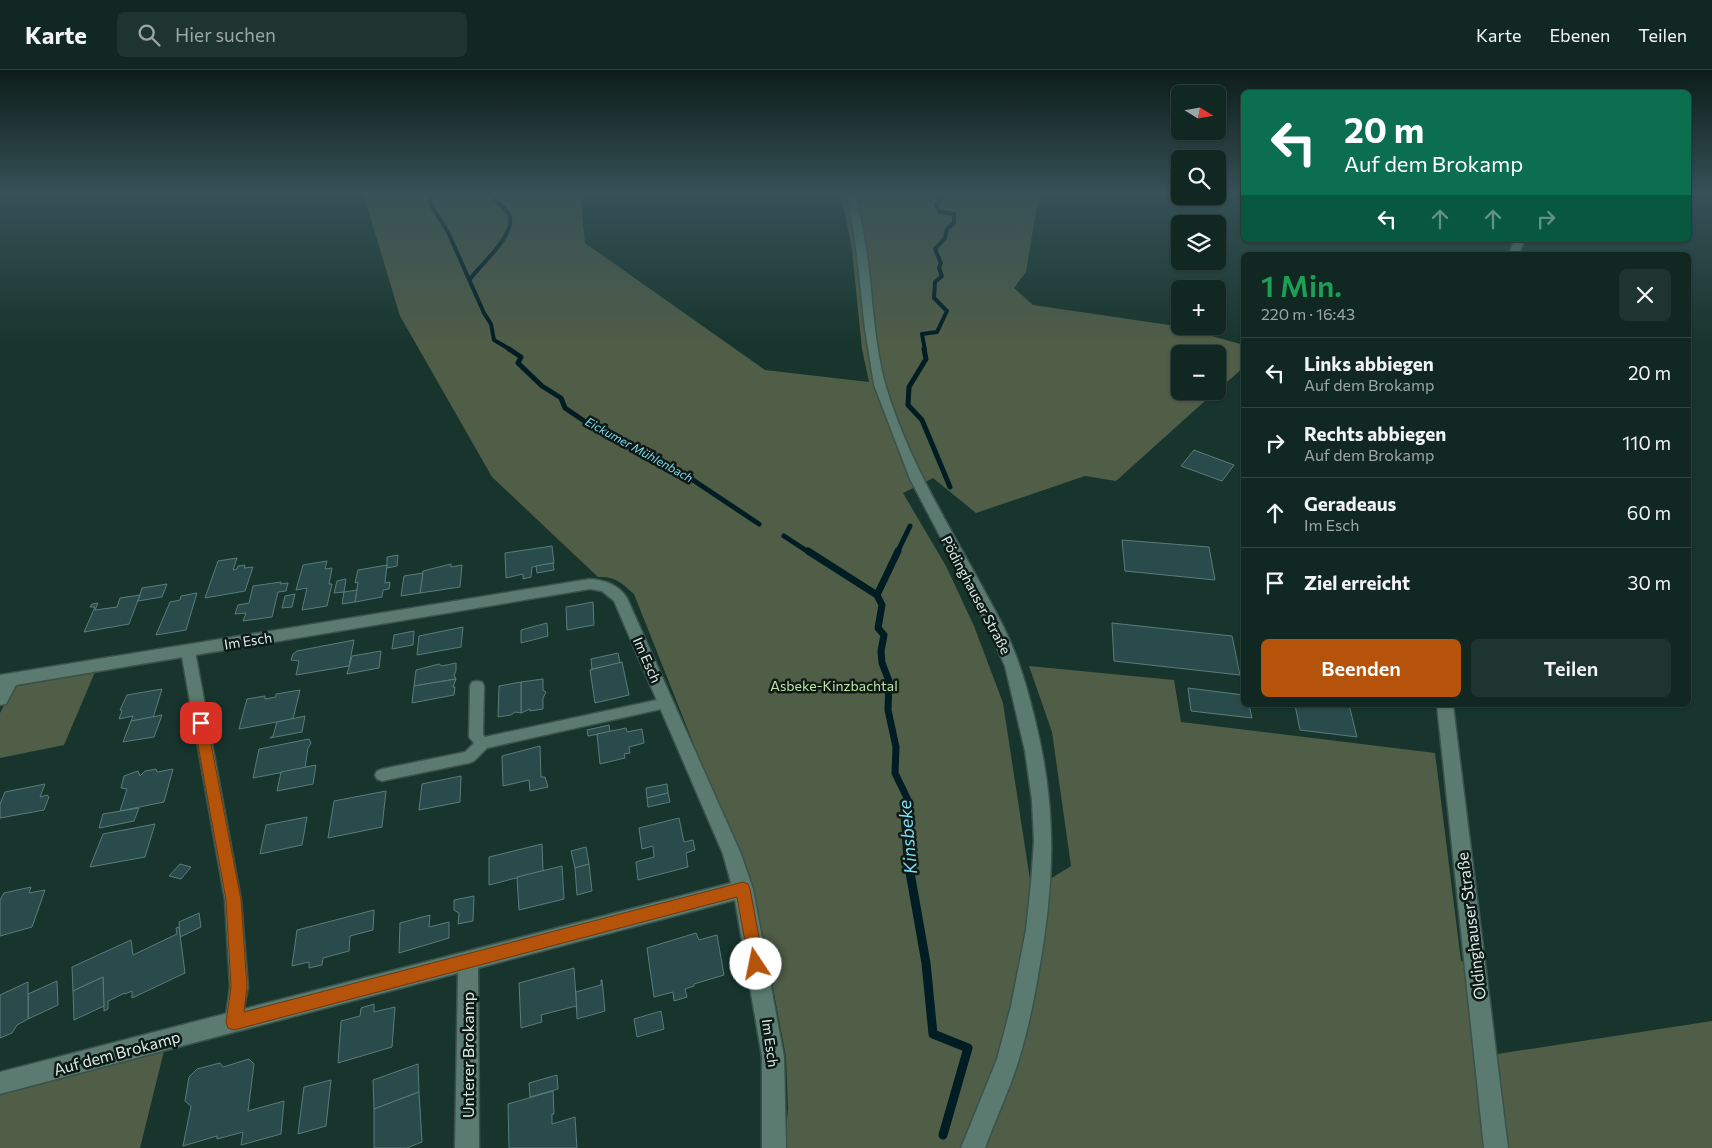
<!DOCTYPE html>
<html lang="de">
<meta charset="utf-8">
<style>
body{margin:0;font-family:Commissioner,sans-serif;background:#1e342f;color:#f1f3f6;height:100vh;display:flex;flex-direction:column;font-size:19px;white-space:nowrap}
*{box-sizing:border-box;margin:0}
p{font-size:16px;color:#9ca6a5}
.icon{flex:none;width:28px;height:28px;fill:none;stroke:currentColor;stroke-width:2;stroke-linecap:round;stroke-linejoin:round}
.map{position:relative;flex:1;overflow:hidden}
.drawer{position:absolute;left:1241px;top:182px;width:450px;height:455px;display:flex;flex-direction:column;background:#112822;border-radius:8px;box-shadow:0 1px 4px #0004,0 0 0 1px #304440}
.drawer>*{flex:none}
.guide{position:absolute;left:1241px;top:20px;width:450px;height:152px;border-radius:8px;box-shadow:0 1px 4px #0004,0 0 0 1px #304440;background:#0b6e4f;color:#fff;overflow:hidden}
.needle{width:32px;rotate:101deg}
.buttons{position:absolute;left:1171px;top:15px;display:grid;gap:10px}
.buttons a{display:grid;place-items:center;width:55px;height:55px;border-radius:8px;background:#112822;box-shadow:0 1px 4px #0004,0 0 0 1px #304440;font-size:25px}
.pin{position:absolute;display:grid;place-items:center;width:42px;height:42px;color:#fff;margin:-21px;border-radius:10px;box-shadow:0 2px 8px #0006}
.me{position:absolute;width:55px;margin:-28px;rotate:349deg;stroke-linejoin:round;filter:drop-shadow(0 0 4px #0008)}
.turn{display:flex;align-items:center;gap:18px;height:105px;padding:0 20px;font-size:22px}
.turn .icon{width:65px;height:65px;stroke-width:2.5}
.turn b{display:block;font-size:35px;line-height:42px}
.lanes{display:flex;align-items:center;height:48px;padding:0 20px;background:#0003;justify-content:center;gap:25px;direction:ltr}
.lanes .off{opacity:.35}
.round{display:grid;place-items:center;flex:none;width:52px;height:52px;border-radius:8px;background:#1e342f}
.head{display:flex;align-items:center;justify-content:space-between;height:85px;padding:0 20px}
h1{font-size:30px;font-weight:600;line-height:38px;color:#1e9e55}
.primary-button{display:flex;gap:10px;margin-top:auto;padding:10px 20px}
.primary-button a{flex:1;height:58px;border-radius:8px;background:#b45309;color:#fff;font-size:20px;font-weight:600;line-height:58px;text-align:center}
.primary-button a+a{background:#1e342f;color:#f1f3f6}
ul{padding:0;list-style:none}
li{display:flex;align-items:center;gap:15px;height:70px;padding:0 20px;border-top:1px solid #304440}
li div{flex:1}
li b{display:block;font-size:19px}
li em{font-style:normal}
header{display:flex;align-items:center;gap:30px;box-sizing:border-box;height:70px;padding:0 25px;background:#112822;border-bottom:1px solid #304440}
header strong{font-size:24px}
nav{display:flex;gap:28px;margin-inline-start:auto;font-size:18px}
.search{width:350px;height:45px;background:#1e342f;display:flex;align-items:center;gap:12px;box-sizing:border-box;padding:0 18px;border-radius:8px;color:#9ca6a5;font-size:19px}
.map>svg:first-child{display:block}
.green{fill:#505d47}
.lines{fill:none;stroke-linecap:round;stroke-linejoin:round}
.stream-far3{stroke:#001d23;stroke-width:4}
.stream-far2{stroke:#001d23;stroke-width:5}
.stream-far1{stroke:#001d23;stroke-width:7}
.stream{stroke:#001d23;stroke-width:9}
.building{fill:#2a4b4b;stroke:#597c7b}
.service-casing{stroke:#39524b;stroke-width:3}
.minor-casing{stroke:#39524b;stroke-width:3}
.tertiary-casing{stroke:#39524b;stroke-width:3}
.service{fill:#5b7b71;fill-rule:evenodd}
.minor{fill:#5b7b71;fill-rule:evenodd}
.tertiary{fill:#5b7b71;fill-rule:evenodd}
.route{fill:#b45309;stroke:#753606}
.labels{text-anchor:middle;stroke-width:5;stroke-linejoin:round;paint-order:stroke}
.far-water-label{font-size:12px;font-style:italic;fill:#81ddf4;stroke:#0d1a16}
.street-label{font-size:14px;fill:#daebe6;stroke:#0d1a16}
.park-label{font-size:14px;fill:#bee3a4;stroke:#0d1a16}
.near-street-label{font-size:16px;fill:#daebe6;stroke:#0d1a16}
.near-water-label{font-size:18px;font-style:italic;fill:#81ddf4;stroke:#0d1a16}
</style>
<header>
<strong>Karte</strong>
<div class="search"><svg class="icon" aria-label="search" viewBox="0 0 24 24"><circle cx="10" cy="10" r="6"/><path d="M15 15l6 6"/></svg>Hier suchen</div>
<nav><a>Karte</a><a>Ebenen</a><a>Teilen</a></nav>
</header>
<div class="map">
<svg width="1712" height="1078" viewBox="0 0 1712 1078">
<rect width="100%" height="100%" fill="#17352d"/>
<g class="green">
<path d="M363 123H580L585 173 765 300 869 312 862 279 852 180 841 123H1039L1026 202 1014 218 1033 235 1176 256 1244 275V297L1218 320V284H1180V321H1216L1116 411 1085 406 976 443 933 408 903 423 946 496 974 556 1003 633 1030 810 1045 812 1071 796 1052 662 1029 596 1174 610 1181 652 1435 683 1461 891 1476 894 1491 985 1712 951V1078H784L788 1039 786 987 764 870 748 811 634 524C622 513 615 506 598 507L492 407 400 246Z"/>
<path d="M95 602 64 675 0 688V643L13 617Z"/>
<path d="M164 981 140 1078H0V1025Z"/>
</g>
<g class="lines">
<g class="stream-far3">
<path d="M429 123 431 135 448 162 484 243 491 254 494 270 511 280"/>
<path d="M470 209C480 195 518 163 509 144 504 136 495 132 491 123"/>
<path d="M925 280 922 264 937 262 947 241 934 228 935 212 942 206 939 198 941 193 935 179 945 168 947 159 954 153V144L940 142 936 135 941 128 953 123"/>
</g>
<g class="stream-far2">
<path d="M509 279 521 287 518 293 542 316 561 328 565 338 599 361 681 402 759 454"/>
<path d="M924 279 926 289 909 317 908 335 922 350 950 417"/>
<path d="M784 466 810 483"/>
<path d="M897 483 910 456"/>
</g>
<g class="stream-far1">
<path d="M808 481 877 525"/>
<path d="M877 525 882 535 878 558 884 565 881 581 882 593 889 611 888 640 896 677 895 703 908 730 904 743"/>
<path d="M877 525 898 481"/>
</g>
<path class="stream" d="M905 742 908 791 926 893 933 964 968 978 943 1065"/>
</g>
<g class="building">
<path d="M1194 380 1234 395 1222 411 1181 396Z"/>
<path d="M1122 470 1209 477 1215 510 1125 501Z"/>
<path d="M552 476 554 493 532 497 531 507 523 509V504L506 508 505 483Z"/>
<path d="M398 485 397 496 387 498V487Z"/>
<path d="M237 488 233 500 237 499 238 496 245 495 244 498 253 497 245 521 205 528 218 491Z"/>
<path d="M327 491 325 499 332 498 329 514H332L327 536 302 540 307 518 296 520 303 495Z"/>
<path d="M553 493 554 500 537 503 536 496Z"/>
<path d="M451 494V497L462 495 460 517 420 523 423 501Z"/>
<path d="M387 495 385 513 390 512 389 519 383 520 382 527 355 532 358 512 355 513 358 500Z"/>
<path d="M423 503 420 523 401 526 404 506Z"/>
<path d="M346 509 344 522 334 523 337 511Z"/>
<path d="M281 512 280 514 288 513 286 521 278 522 272 547 243 551 246 543 235 544 238 535 249 533 253 516Z"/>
<path d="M167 514 162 527 138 531 142 518Z"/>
<path d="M357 520 355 532 342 534 344 522Z"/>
<path d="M197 523 186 560 156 565 170 532 180 530 181 526Z"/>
<path d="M295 524 292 537 282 538 285 526Z"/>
<path d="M140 525 129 554 84 562 95 537H90L92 534 98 533 95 540 117 537 120 528Z"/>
<path d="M593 532 594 555 567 560 566 537Z"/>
<path d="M547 553 548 566 521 573V560Z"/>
<path d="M1112 553 1232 566 1240 605 1114 591Z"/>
<path d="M463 557 461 577 417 585 419 566Z"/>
<path d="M414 561 413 575 392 579 394 565Z"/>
<path d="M354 570 349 596 296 605 299 591 291 590 293 584 297 581Z"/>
<path d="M381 581 379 598 347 604 352 586Z"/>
<path d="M618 583 620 593 592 599 591 589Z"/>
<path d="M622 592 629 625 595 633 590 600Z"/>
<path d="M456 593V601L454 605 456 609 414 616 416 600 439 594 442 596Z"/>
<path d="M456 609 453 617H455L454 625 412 633 414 616Z"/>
<path d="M543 609V620L546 622 543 628V639L530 641V639L521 643V612Z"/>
<path d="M521 612V643L515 642 511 645 498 647 499 616Z"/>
<path d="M1188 618 1244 625V635H1249L1252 648 1191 641Z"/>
<path d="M162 619 153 648 131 651 133 646 119 649 122 641 120 640 127 625Z"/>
<path d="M300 620 293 649 239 659 247 629 265 626V629L276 627V624Z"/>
<path d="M1295 635H1349L1357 667 1300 660Z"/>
<path d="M162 645 154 667 123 672 131 651Z"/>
<path d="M305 646 302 662 270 668 273 666 277 652Z"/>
<path d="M609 655 610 662 588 666 587 660Z"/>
<path d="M626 658 627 662 642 659 644 673 629 677 630 683 624 684 625 688 600 694 597 664Z"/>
<path d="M309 669 311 673 308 678 305 698 253 708 259 679Z"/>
<path d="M540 676 541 707H545L548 717 530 721 529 710 503 716 502 686Z"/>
<path d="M316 695 313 714 277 721 281 702Z"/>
<path d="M156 699 157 702 173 699 164 732 120 741 127 719 121 718 124 706 138 701 140 706 145 701Z"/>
<path d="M461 706 460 732 419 740 422 714Z"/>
<path d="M45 714 40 727 47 725 49 727 44 740 0 748V734L5 722Z"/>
<path d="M667 714 668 723 647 728 646 718Z"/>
<path d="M386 721 382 757 328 768 334 731Z"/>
<path d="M668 723 670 732 648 737 647 728Z"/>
<path d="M139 738 134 751 99 758 103 744Z"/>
<path d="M307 747 302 775 260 784 266 755Z"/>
<path d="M679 748 684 772 693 770 695 780 686 783 688 797 638 810 636 792 654 787 653 776 642 779 639 758Z"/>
<path d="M155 754 145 787 90 797 103 764Z"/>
<path d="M542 774 543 801 489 815V787Z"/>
<path d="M586 777 589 794 575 798 571 781Z"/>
<path d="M180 794 191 797 181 809 169 806Z"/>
<path d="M589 794 592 821 577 825 575 798Z"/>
<path d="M562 796 564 829 519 840 517 807Z"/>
<path d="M31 817 29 823 45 820 32 857 0 866V830L4 823Z"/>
<path d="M474 826 473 851 458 854 459 843 454 840V830Z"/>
<path d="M374 840 373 860 350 866 349 881 323 888 322 895 309 898V892L292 896 297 860Z"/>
<path d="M199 843 201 857 180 867 179 852Z"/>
<path d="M430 845 429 857 449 852V868L399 883 400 853Z"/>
<path d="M179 857 185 903 132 928V921L125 924V923L108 931V939L104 941 103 907 73 921 72 897 131 870 133 885 177 864 176 858Z"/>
<path d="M696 863 699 870 717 865 724 905 694 914V916L685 919 687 927 674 931 673 922 654 927 647 878Z"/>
<path d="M574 898 577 942 576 936 541 945 542 952 521 958 519 913Z"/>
<path d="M103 907 104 936 74 950 73 921Z"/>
<path d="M601 910H602L605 941 577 949 576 922 601 915Z"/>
<path d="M57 911 58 935 28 949V924Z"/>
<path d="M28 912V949L17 955 12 963 0 968V925Z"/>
<path d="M374 934V942L395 937 392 977 338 993 341 951 360 946 361 938Z"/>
<path d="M661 941 664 959 637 967 634 949Z"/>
<path d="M249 989 254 994 248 1041 284 1031 281 1064 241 1075 243 1062 217 1069V1066L183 1076 191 1036 185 1031 189 1007 197 999 220 993 223 997Z"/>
<path d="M418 994 419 1022 374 1039 373 1010Z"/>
<path d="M557 1005 558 1019 530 1027 529 1013Z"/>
<path d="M331 1010 326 1056 298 1064 304 1017Z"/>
<path d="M553 1021 554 1044H552V1054L575 1047 577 1078H509L508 1034Z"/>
<path d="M419 1022 422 1072 407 1078H374V1039Z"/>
</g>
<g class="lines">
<defs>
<g id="service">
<path d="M188 576 193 578 195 581 241 830 248 917 240 958 234 961 228 958 225 952 230 917 225 830 181 581 183 578Z"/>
<path d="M477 611 482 612 484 616 483 665 485 667 666 628 671 629 673 633 671 637 666 638 487 678 474 691 469 693 382 711 377 709 375 705 377 701 382 699 465 682 474 673 469 667 470 616 472 612Z"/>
</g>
<g id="minor">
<path d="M1514 170H1524L1519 185H1509Z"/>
<path d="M590 509C605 510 619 515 627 528L741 784 753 819 784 987 786 1078H762V987L735 830 478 898 479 1078H455L458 903 0 1024V1002L731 813 723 784 614 531 602 521 590 519 16 615 6 634 0 635V605Z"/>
<path d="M1437 635H1453L1508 1078H1484Z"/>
</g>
<path id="tertiary" d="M847 123H855C859 141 863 159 866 177 873 223 873 272 886 317 912 403 963 477 1003 556 1018 586 1026 614 1034 646 1057 736 1055 810 1039 900 1034 930 1028 960 1019 989 1010 1019 996 1048 985 1078H961L997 989 1011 936 1026 860 1031 813 1034 771 1032 730 1025 681 1005 596 987 556 910 409 874 315 865 259 856 177Z"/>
</defs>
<use href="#service" class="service-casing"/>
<use href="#minor" class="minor-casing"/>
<use href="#tertiary" class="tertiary-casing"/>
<use href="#service" class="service"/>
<use href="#minor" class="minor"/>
<use href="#tertiary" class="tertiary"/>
</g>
<linearGradient id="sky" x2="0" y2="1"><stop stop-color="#0d1d19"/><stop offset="0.45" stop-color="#365157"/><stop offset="1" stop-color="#365157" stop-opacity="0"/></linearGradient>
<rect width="1712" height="274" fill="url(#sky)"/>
<path class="route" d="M201 648 205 650 207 653 241 830 247 917 244 942 743 812 748 814 750 819 764 894 762 899 756 901 751 899 749 894 737 827 234 960 228 958 226 952 231 917 226 830 194 653 196 650Z"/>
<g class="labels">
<g class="far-water-label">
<text transform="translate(639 380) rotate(29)" y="4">Eickumer Mühlenbach</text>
</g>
<g class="street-label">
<text transform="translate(976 525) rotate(62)" y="5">Pödinghauser Straße</text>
<text transform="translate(248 571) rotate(-9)" y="5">Im Esch</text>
<text transform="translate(647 590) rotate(66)" y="5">Im Esch</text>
<text transform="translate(770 973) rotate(82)" y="5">Im Esch</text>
</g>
<g class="park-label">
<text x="834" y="621">Asbeke-Kinzbachtal</text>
</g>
<g class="near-street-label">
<text transform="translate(1471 856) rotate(-97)" y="6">Oldinghauser Straße</text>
<text transform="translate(117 983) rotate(-15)" y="6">Auf dem Brokamp</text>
<text transform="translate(468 985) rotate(-90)" y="6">Unterer Brokamp</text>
</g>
<g class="near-water-label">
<text transform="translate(908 767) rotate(-95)" y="6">Kinsbeke</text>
</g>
</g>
</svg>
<div class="buttons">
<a><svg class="needle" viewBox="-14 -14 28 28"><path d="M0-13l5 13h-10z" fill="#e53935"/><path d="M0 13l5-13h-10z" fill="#9ca6a5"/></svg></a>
<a><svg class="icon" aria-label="search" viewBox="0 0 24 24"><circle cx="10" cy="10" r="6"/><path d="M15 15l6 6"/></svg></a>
<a><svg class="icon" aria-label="layers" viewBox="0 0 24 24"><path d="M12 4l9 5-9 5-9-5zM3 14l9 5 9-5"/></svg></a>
<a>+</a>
<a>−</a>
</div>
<div class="pin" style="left:201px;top:653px;background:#d93025"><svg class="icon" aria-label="arrive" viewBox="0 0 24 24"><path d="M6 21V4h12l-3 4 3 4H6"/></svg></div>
<svg class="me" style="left:756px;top:894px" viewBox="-20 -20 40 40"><circle r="19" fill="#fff"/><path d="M0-13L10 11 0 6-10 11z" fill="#b45309"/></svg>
<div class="guide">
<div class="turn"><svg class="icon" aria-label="left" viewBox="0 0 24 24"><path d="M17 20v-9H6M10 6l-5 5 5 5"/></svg><div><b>20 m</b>Auf dem Brokamp</div></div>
<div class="lanes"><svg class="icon" aria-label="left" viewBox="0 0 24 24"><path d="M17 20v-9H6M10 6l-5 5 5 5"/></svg><svg class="icon off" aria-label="ahead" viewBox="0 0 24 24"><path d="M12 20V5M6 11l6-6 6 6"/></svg><svg class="icon off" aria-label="ahead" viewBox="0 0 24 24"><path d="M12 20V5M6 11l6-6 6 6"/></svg><svg class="icon off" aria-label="right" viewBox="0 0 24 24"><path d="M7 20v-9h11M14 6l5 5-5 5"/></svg></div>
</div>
<section class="drawer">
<div class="head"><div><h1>1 Min.</h1><p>220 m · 16:43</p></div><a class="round"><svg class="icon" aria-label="close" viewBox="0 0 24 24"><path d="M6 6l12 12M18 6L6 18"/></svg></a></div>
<ul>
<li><svg class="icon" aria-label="left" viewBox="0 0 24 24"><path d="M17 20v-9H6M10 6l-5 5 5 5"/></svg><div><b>Links abbiegen</b><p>Auf dem Brokamp</p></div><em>20 m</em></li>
<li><svg class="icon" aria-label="right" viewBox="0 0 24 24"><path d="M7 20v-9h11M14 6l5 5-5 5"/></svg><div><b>Rechts abbiegen</b><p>Auf dem Brokamp</p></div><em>110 m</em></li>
<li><svg class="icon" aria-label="ahead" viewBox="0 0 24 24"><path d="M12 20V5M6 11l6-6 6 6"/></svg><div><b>Geradeaus</b><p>Im Esch</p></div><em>60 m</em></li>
<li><svg class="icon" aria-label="arrive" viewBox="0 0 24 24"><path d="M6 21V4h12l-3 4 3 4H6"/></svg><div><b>Ziel erreicht</b></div><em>30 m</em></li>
</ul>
<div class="primary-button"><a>Beenden</a><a>Teilen</a></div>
</section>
</div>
